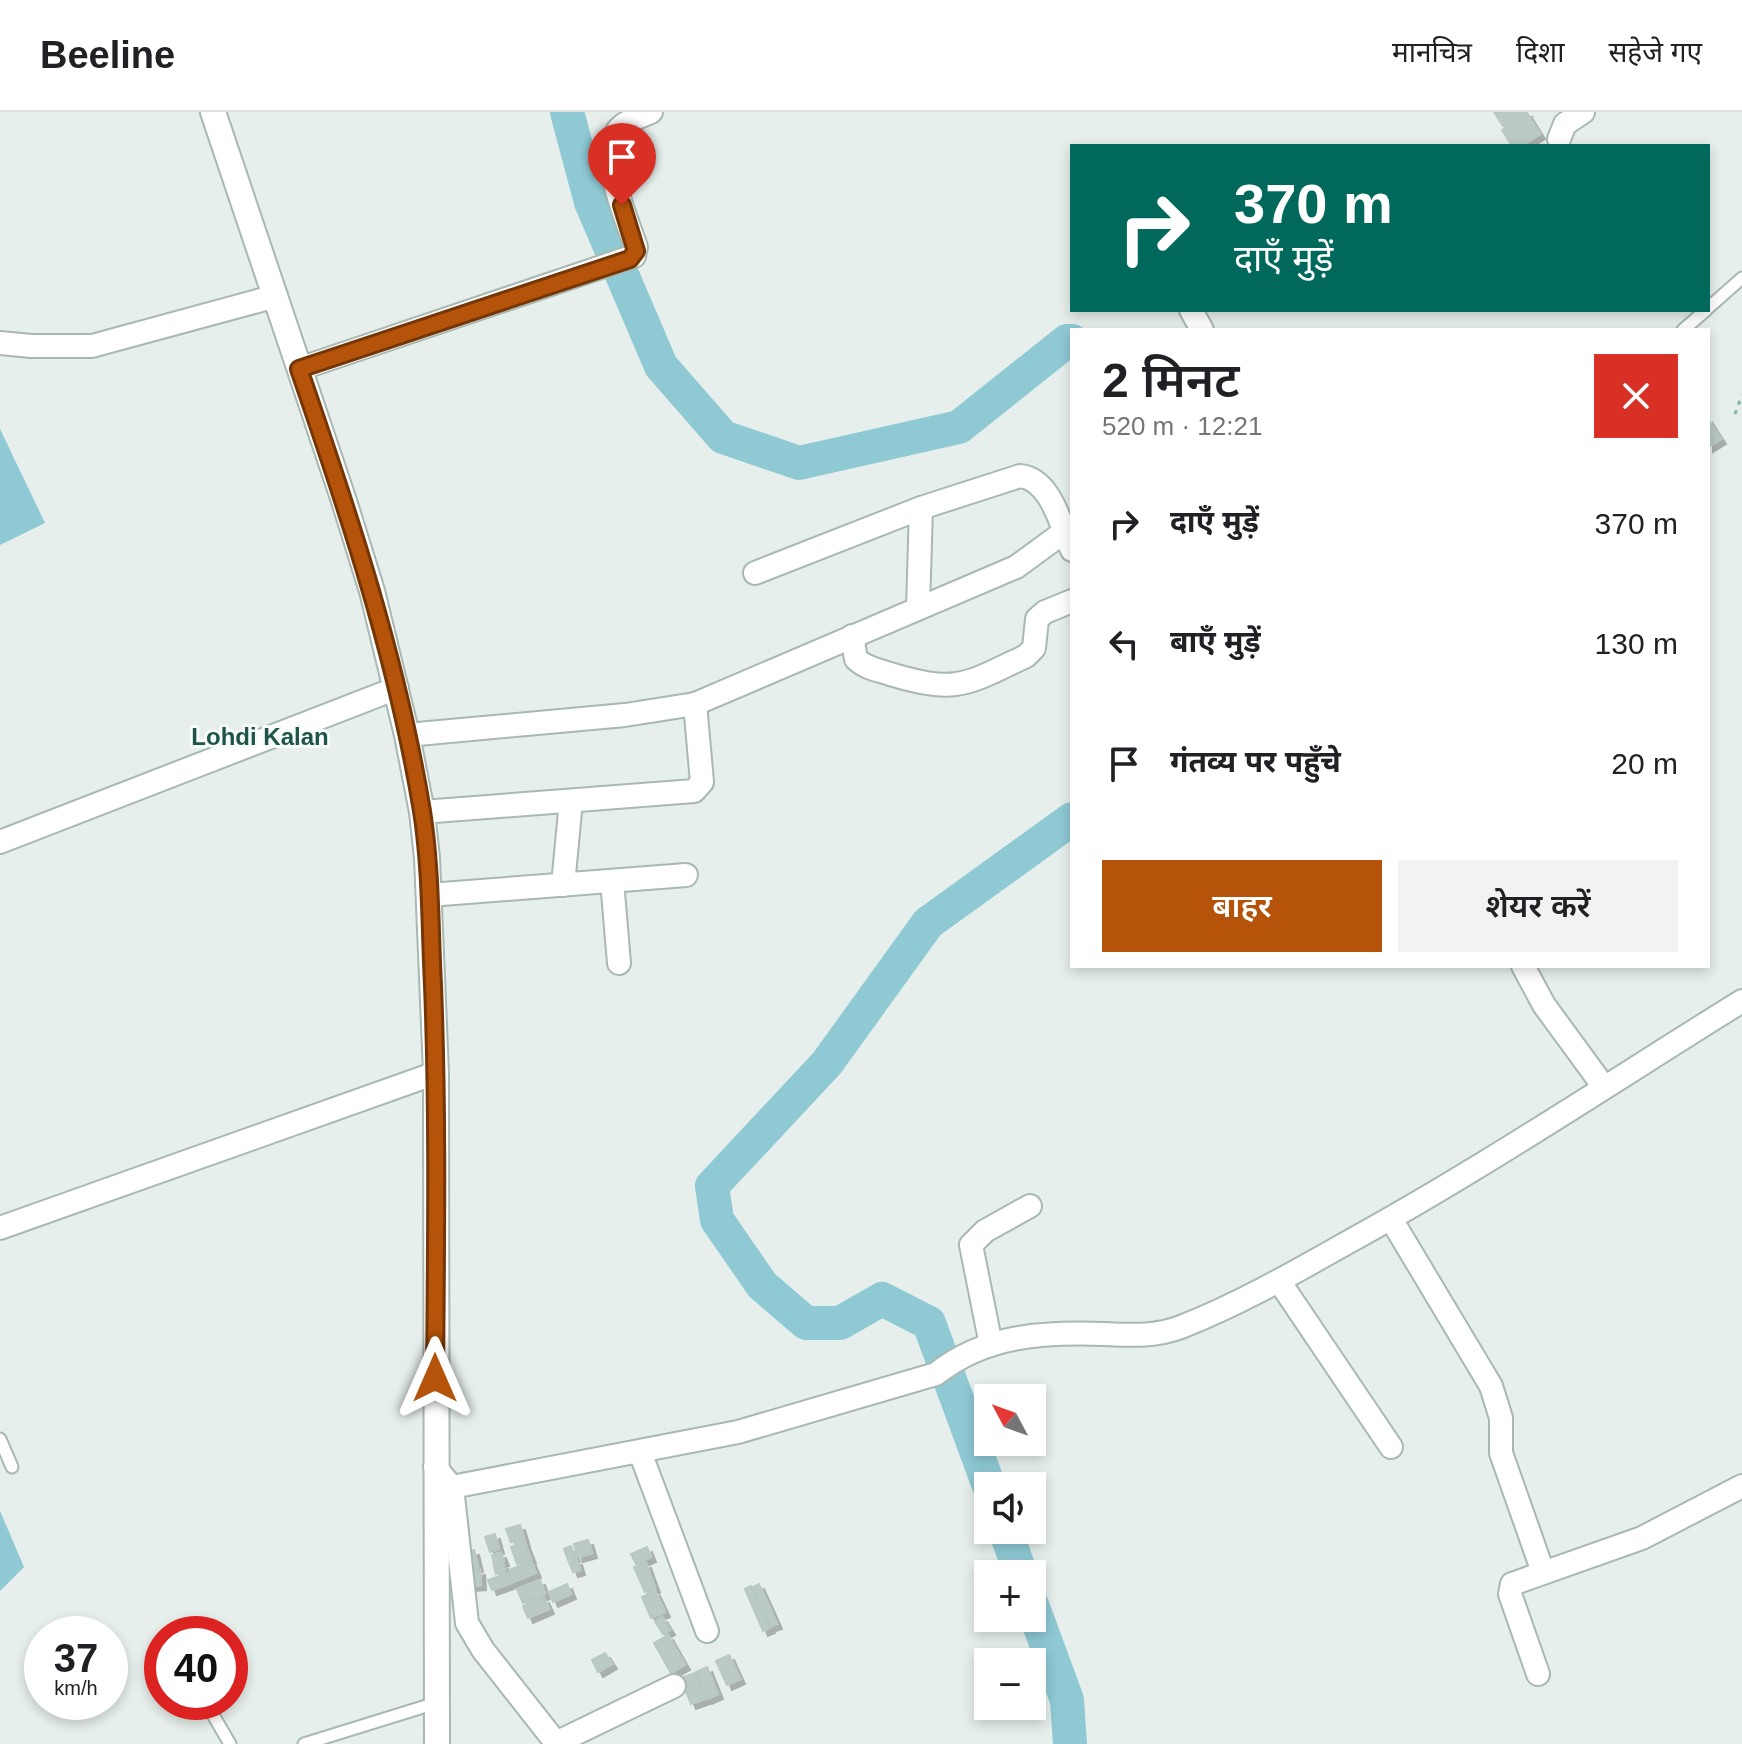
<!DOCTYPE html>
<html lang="hi">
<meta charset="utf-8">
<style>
body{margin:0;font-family:Helvetica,"Noto Sans Devanagari",sans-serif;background:#f2f2f2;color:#202124;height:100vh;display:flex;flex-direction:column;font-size:30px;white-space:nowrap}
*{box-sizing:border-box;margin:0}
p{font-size:26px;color:#757577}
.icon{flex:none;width:44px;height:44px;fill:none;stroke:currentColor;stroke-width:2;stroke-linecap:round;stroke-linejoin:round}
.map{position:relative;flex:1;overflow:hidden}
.details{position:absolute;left:1070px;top:216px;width:640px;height:640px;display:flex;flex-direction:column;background:#fff;border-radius:0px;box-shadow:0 4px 12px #0003}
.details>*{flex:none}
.top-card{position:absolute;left:1070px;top:32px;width:640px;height:168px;border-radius:0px;box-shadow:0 4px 12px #0003;background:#00695c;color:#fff;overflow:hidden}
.needle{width:52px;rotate:311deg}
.buttons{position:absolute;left:974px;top:1272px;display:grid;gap:16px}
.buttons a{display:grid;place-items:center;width:72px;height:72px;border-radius:0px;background:#fff;box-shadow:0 4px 12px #0003;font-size:40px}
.speed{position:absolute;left:24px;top:1504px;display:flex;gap:16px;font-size:40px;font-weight:700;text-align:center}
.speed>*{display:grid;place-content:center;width:104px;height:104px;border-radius:50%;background:#fff;box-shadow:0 4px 12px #0003;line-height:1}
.speed small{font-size:20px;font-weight:400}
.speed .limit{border:12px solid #d22;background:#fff;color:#111}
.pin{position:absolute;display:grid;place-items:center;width:68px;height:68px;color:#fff;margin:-82px -34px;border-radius:50% 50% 50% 0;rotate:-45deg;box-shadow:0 0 8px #0007}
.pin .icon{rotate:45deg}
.me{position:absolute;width:88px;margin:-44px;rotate:0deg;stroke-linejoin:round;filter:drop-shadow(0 0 6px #0008)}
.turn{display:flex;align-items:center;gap:28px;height:168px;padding:0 32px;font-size:36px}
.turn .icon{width:104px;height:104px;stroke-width:2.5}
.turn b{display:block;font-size:56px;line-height:68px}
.round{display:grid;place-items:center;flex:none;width:84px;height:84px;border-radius:0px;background:#f2f2f2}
.head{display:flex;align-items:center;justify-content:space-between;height:136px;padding:0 32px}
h1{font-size:48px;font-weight:600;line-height:60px}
.action{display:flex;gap:16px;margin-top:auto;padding:16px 32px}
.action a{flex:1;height:92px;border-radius:0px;background:#b45309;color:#fff;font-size:32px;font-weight:600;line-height:92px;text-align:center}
.action a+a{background:#f2f2f2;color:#202124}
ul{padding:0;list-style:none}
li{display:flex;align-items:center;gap:24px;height:120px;padding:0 32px}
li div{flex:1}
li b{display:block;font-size:30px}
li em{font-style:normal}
header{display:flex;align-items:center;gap:48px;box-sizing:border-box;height:112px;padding:0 40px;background:#fff;border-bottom:2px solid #e0e0e0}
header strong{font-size:38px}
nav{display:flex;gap:44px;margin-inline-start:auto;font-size:28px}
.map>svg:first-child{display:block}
.water{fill:#8ec9d4}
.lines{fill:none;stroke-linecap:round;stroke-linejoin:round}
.river{stroke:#8ec9d4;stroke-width:34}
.building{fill:#bbcac4;stroke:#b8c9c2;stroke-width:2;filter:url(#shadow)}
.service-casing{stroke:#a8b8b2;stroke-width:15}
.minor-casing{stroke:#a8b8b2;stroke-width:26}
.tertiary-casing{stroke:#a8b8b2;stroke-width:28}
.path{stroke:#86b3a5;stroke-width:3;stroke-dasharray:4 6;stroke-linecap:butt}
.service{stroke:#fff;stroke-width:11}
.minor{stroke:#fff;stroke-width:22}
.tertiary{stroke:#fff;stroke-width:24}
.route-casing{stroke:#753606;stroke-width:20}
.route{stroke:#b45309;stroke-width:14}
.labels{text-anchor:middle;stroke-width:6;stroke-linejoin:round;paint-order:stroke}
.quarter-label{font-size:24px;font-weight:bold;fill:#1f5548;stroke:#f7fbf9}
</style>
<header>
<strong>Beeline</strong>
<nav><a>मानचित्र</a><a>दिशा</a><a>सहेजे गए</a></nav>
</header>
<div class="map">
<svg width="1742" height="1632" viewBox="0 0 1742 1632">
<defs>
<filter id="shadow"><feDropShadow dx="5" dy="5" stdDeviation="0" flood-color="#0004"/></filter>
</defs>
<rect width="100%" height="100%" fill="#e6efeb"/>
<g class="water">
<path d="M0 317 45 411 0 433Z"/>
<path d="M0 1399 24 1455 0 1479Z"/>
</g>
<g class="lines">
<g class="river">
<path d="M567 0 591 90 661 254 723 325 799 351 959 315 1067 229H1072"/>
<path d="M989 1374 929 1211 882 1187 840 1211H806L762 1173 717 1108 712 1074 827 951 928 811 1072 707"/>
<path d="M1005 1418 1021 1462"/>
<path d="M1032 1493 1067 1588 1070 1632"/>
</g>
</g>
<g class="building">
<path d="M1494 0H1526L1503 14Z"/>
<path d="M1527 1 1540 22 1521 34H1512L1502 18Z"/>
<path d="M1708 307 1721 327 1708 335Z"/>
<path d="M520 1413 525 1430 516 1432 515 1429 511 1430 506 1417Z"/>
<path d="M495 1422 499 1437 490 1440 485 1425Z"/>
<path d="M588 1428 592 1441 578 1445 574 1432Z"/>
<path d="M525 1431 531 1447 517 1452 511 1435Z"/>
<path d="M571 1434 575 1445 568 1448 564 1437Z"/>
<path d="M647 1435 651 1445 636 1452 631 1442Z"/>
<path d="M474 1438 478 1455 464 1459 459 1441Z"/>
<path d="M501 1441 504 1449 494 1452 492 1443Z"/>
<path d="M577 1448 580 1458 573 1460 569 1450Z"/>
<path d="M531 1449 536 1461 513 1470 509 1458Z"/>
<path d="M646 1451 655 1476 645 1480 634 1455Z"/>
<path d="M503 1452 505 1460 496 1462 494 1454Z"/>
<path d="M480 1458 481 1473 471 1474 470 1460Z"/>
<path d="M508 1461 512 1471 492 1478 488 1468Z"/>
<path d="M540 1468 545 1482 523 1491 517 1477Z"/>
<path d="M567 1472 571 1482 553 1490 549 1480Z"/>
<path d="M759 1472 777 1512 771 1514 753 1475Z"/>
<path d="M751 1474 770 1516 763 1519 745 1477Z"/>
<path d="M655 1479 665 1500 651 1506 642 1485Z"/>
<path d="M544 1486 549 1497 528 1506 523 1494Z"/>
<path d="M662 1505 670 1518 663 1522 655 1509Z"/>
<path d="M668 1523 685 1553 671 1561 654 1531Z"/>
<path d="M605 1541 612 1552 598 1560 592 1548Z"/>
<path d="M729 1543 740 1567 727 1573 716 1549Z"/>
<path d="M707 1555 718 1582 707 1587 696 1560Z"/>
<path d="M695 1561 705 1587 691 1592 681 1566Z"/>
</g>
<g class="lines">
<defs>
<g id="service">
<path d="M1708 196 1742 166"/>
<path d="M1683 218 1706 198"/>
<path d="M0 1327 12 1355"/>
<path d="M212 1601 230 1632"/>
<path d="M304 1632 436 1591"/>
</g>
<g id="minor">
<path d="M1559 27 1565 12 1583 0"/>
<path d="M1191 198 1202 218"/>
<path d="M0 231 31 234H92L276 184"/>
<path d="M299 257 634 144 636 135C627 107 598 44 618 18 625 9 640 5 651 0"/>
<path d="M755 461 921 396 1020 364C1051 367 1061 414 1072 438"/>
<path d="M918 496 921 396"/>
<path d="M852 524 856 547C865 556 878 558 890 562 957 582 965 573 1026 544L1034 536 1037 507 1045 500 1072 489"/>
<path d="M407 623 625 603 695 592 1016 455 1064 420"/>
<path d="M422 700 694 679 702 670 695 592"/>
<path d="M0 730 397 576"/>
<path d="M612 769 619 851"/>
<path d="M563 773 571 689"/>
<path d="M429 783 686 763"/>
<path d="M1523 854 1544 893 1604 975"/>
<path d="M1391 1107 1491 1274 1501 1306V1341L1543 1460"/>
<path d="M0 1116 436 961"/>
<path d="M1279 1169 1391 1335"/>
<path d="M991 1233 971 1133 985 1119 1030 1094"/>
<path d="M640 1340 707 1519"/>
<path d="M435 1355 452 1375 738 1320 936 1262C985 1223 1042 1220 1103 1222 1129 1223 1155 1225 1181 1215 1237 1193 1290 1163 1343 1133 1480 1058 1610 971 1742 889"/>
<path d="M452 1375 467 1511 483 1538 557 1632"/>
<path d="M1538 1562 1510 1482 1512 1472 1642 1426 1742 1374"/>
<path d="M556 1631 674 1574"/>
</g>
<path id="tertiary" d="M213 0 344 389 372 479 407 623 422 700 427 746 436 961 437 1632"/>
</defs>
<use href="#service" class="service-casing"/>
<use href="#minor" class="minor-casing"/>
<use href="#tertiary" class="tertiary-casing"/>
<path class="path" d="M1735 302 1742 283"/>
<use href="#service" class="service"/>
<use href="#minor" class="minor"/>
<use href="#tertiary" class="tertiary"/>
</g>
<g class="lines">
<defs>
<path id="route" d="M435 1266C436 1135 438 1004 433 873 430 815 431 756 422 699 397 547 349 402 299 257L630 147 636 139 622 93"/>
</defs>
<use href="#route" class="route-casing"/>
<use href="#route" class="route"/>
</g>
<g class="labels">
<g class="quarter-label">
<text x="260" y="633">Lohdi Kalan</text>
</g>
</g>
</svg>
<div class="buttons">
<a><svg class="needle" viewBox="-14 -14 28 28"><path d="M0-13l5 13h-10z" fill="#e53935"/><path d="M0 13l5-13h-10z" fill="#757577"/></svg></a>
<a><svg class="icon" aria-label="sound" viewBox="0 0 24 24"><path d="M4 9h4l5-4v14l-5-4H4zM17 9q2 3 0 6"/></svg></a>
<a>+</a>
<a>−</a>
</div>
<div class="speed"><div>37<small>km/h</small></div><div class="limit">40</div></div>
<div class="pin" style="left:622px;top:93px;background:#d93025"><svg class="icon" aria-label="arrive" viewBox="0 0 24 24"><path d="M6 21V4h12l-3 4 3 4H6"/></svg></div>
<svg class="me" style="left:435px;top:1266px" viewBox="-20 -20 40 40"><path d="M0-17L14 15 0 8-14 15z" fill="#b45309" stroke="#fff" stroke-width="4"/></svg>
<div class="top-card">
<div class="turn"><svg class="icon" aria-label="right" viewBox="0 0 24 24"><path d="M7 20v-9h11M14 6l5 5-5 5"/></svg><div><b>370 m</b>दाएँ मुड़ें</div></div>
</div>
<section class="details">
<div class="head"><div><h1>2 मिनट</h1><p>520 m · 12:21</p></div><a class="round" style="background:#d93025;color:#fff"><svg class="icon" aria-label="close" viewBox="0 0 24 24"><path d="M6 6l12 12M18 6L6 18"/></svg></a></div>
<ul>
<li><svg class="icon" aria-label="right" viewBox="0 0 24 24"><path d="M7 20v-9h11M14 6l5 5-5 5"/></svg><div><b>दाएँ मुड़ें</b></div><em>370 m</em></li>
<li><svg class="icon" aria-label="left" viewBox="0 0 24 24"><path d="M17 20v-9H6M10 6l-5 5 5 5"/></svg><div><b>बाएँ मुड़ें</b></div><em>130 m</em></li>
<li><svg class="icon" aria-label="arrive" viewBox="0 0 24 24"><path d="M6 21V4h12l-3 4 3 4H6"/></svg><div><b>गंतव्य पर पहुँचे</b></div><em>20 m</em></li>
</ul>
<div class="action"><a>बाहर</a><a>शेयर करें</a></div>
</section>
</div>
